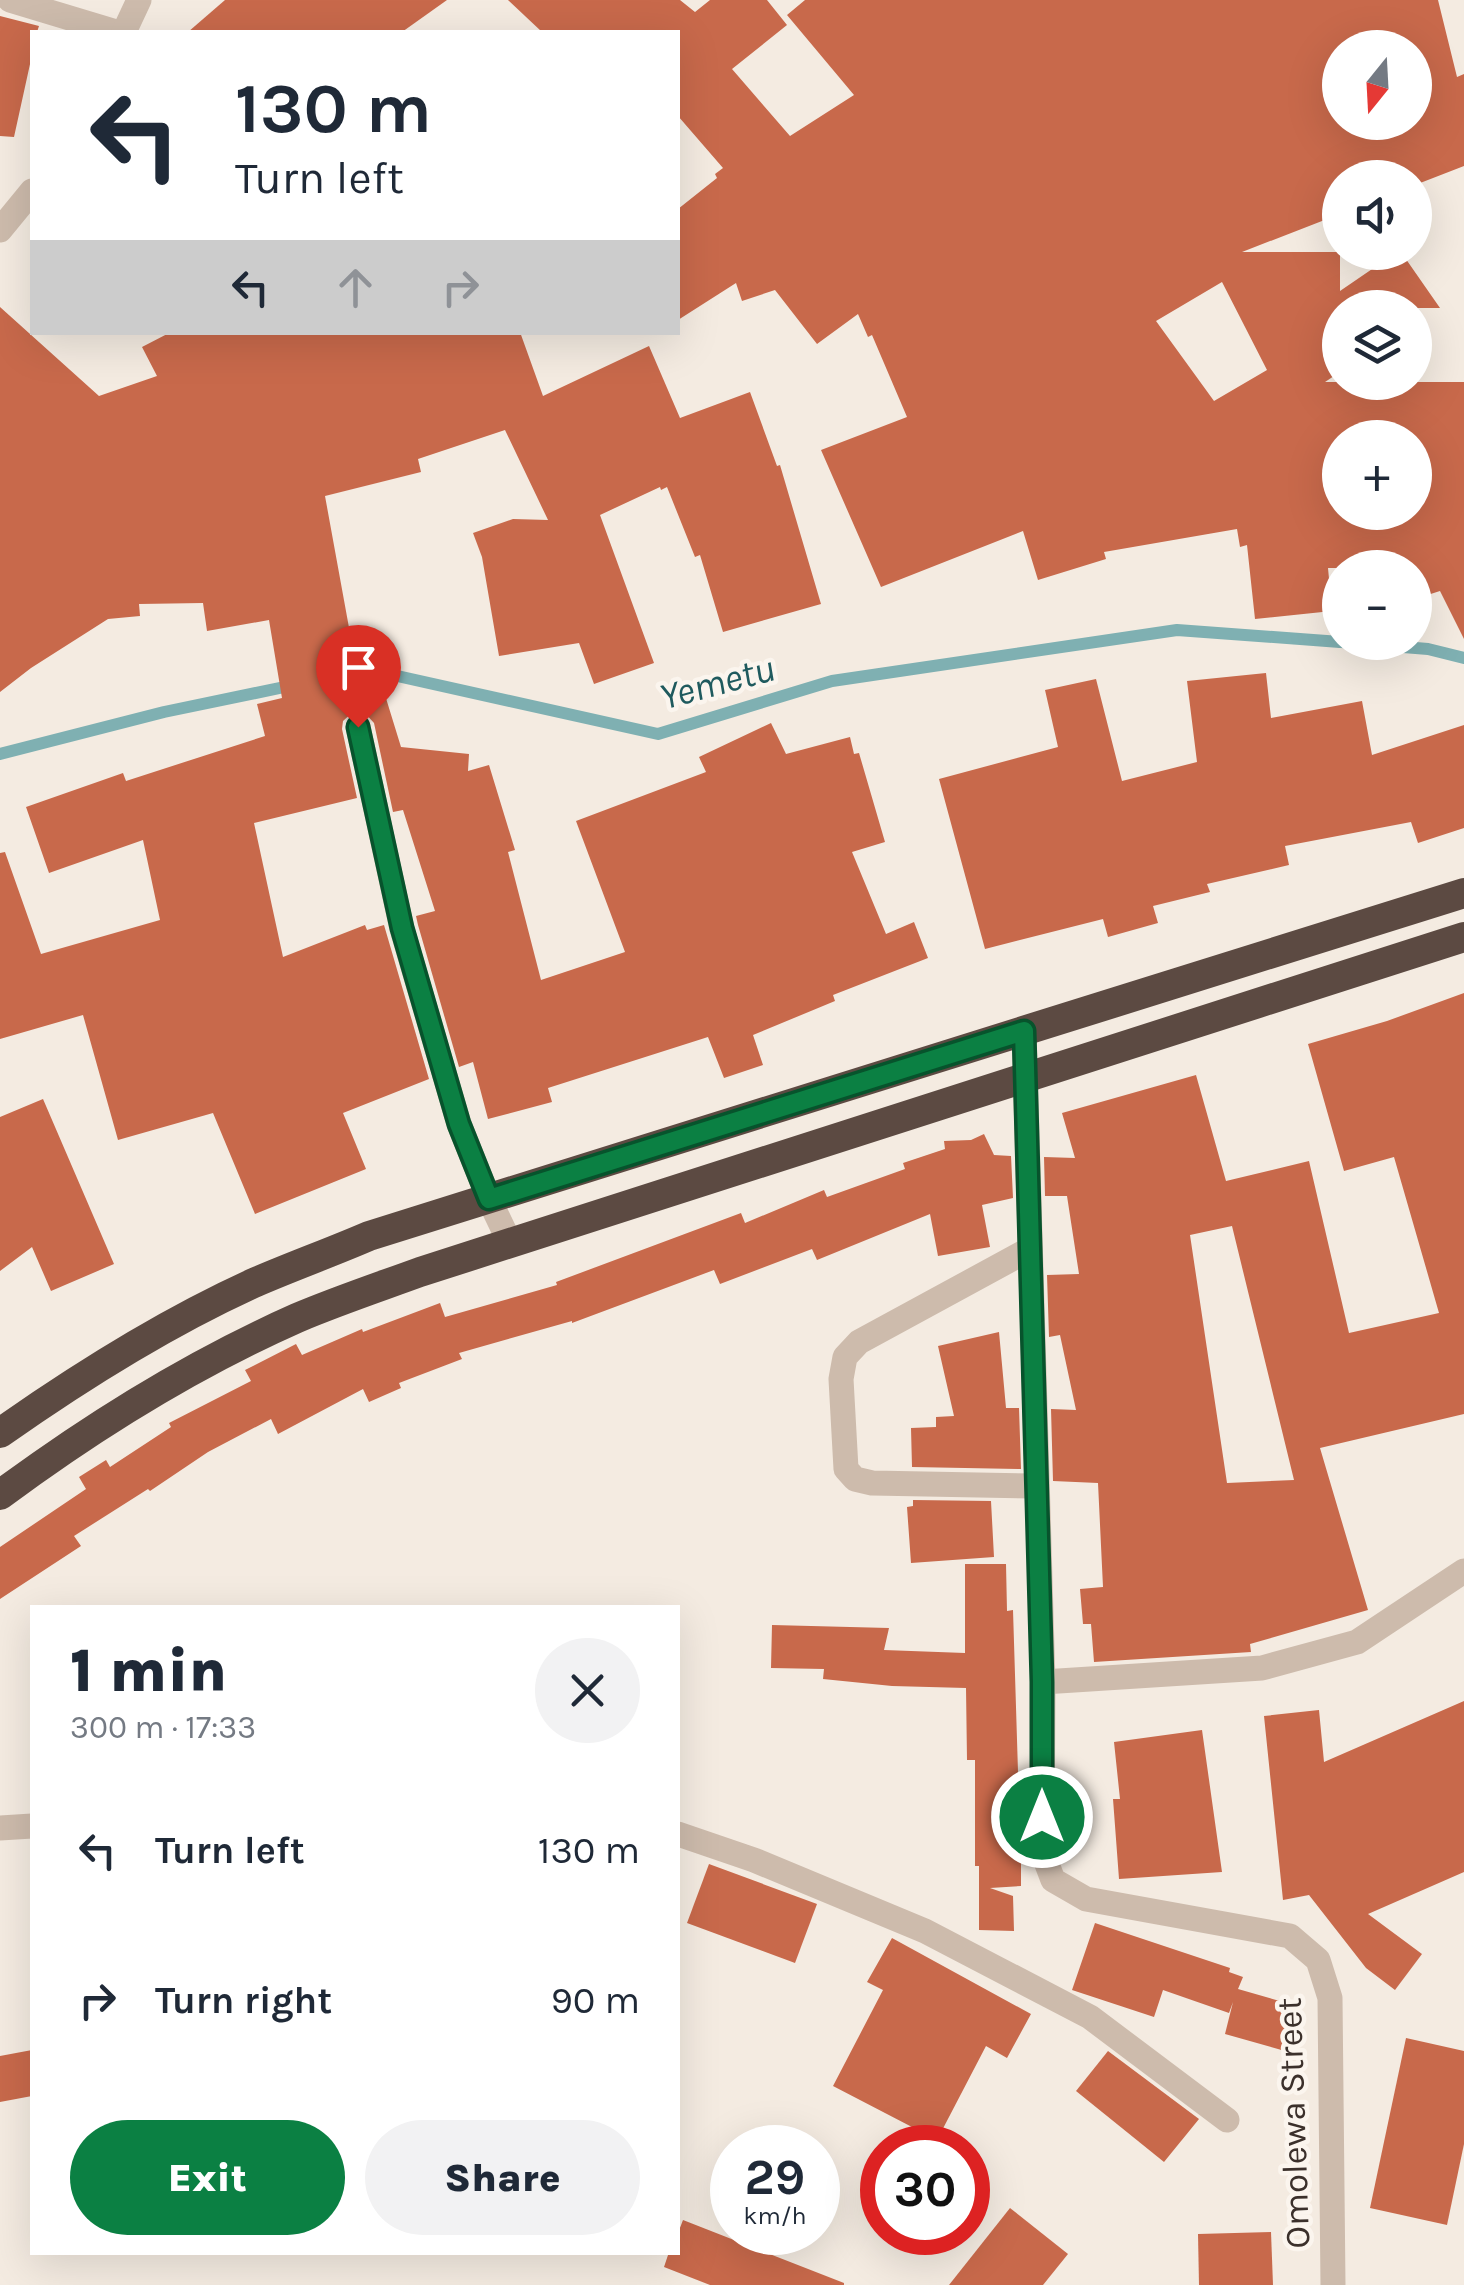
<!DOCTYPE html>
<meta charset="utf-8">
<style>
body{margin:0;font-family:Karla,sans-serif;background:#f2f2f3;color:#1f2937;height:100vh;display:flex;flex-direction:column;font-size:38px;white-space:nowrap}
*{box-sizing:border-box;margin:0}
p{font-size:32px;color:#747a83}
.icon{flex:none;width:55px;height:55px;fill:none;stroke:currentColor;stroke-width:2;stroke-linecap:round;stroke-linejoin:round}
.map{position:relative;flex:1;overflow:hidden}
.side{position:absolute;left:30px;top:1605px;width:650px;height:650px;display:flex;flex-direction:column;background:#fff;border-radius:0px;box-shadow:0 10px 40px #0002}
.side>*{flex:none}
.guide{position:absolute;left:30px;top:30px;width:650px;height:305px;border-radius:0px;box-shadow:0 10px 40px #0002;background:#fff;color:#1f2937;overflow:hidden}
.needle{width:65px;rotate:198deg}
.fabs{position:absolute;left:1322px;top:30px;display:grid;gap:20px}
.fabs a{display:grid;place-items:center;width:110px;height:110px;border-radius:50%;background:#fff;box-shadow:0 10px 40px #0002;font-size:50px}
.speed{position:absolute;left:710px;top:2125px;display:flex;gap:20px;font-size:50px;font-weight:700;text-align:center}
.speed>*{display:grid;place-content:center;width:130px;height:130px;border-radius:50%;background:#fff;box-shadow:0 10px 40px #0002;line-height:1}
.speed small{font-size:25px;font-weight:400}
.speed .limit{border:15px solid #d22;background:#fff;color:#111}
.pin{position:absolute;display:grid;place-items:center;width:85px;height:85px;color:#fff;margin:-102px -42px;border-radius:50% 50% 50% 0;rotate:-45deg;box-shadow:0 0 10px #0007}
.pin .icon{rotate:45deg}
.me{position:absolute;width:110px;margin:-55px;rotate:0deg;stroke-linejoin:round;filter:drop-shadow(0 0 8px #0008)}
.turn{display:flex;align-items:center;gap:35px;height:210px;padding:0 40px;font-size:45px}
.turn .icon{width:130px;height:130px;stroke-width:2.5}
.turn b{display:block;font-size:70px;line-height:85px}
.lanes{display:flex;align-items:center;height:95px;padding:0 40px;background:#0003;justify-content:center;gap:50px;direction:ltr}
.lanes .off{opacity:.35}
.round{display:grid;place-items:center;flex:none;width:105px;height:105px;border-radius:52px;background:#f2f2f3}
.overview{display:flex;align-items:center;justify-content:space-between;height:170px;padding:0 40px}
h1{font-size:60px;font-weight:800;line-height:75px}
.button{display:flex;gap:20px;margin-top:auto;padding:20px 40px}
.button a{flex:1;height:115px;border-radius:60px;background:#0b8043;color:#fff;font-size:40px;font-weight:800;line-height:115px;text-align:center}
.button a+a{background:#f2f2f3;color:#1f2937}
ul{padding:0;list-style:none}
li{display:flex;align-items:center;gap:30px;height:150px;padding:0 40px}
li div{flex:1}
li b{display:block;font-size:38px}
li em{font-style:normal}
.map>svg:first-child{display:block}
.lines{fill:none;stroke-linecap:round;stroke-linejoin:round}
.stream{stroke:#7fb0b2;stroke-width:12}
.building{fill:#c8694b;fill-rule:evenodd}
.minor{stroke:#cdbbac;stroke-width:25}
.highway{stroke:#5c4a42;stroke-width:30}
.route-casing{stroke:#07532c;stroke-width:25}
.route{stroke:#0b8043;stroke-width:18}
.labels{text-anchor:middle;stroke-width:9;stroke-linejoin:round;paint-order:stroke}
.street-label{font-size:35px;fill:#3b302b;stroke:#fbf5ee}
.water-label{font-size:38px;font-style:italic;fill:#1f5a5e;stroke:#fbf5ee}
</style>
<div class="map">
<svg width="1464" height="2285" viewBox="0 0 1464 2285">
<rect width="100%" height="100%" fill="#f4ebe1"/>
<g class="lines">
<g class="stream">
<path d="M1341 642 1428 649 1464 658"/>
<path d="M343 674 366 669 658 734 832 681 1177 630 1340 642"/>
<path d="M0 754 164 712 294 685"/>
</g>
</g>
<g class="building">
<path d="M225 0H447L402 32H188Z"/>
<path d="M508 0H680L695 12 710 0H767L787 25 732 69 790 136 854 95 787 15 805 0H1438L1457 77 1464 74V166L1415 185V178H1340V214L1242 252H1340V291L1397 252H1401L1440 308H1340V372L1325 382H1464V639L1440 591 1415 599V568H1328L1332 611 1255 619 1247 545 1240 547 1237 529 1104 552 1106 559 1038 580 1023 531 881 587 821 450 907 417 872 335 868 337 858 314 817 344 775 290 742 301 736 283 678 320V209L717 178 715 174 723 168 678 116V32H542ZM1340 48H1415V122H1340ZM1222 282 1267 370 1214 401 1156 321ZM1340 438H1415V512H1340Z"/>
<path d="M0 16 39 26 37 32H32V55L14 137 0 136Z"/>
<path d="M0 307 99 396 157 376 142 347 171 332H520L543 396 649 346 680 418 750 392 777 466 780 465 821 604 723 632 700 555 695 557 667 487 661 490 660 487 600 515 654 663 594 684 579 643 499 656 482 557 473 533 513 519 548 520 505 430 418 459 421 472 325 496 360 688 381 682 401 747 469 754 468 771 489 765 515 850 508 852 541 980 625 952 576 821 706 772 699 757 771 723 786 754 850 737 854 754 859 753 885 842 852 852 886 934 914 922 928 958 833 995 835 1001 753 1035 763 1065 724 1078 708 1037 548 1088 552 1102 488 1119 473 1062 459 1067 418 925 416 916 435 911 403 810 393 812 374 723 364 712 354 711 343 721 342 729 357 798 254 823 283 957 365 925 367 930 384 925 429 1079 343 1113 366 1169 255 1214 213 1113 118 1140 83 1015 0 1039V853L5 852 41 954 160 920 143 840 49 873 26 807 123 773 126 781 265 736 257 704 282 698 269 620 207 631 203 603 139 604 140 616 108 619 31 668 0 692Z"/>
<path d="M1266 673 1271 718 1362 701 1372 755 1464 725V828L1418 843 1411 822 1285 846 1289 865 1207 884 1210 892 1153 906 1158 923 1108 937 1103 919 985 949 939 779 1058 747 1045 690 1096 679 1122 781 1197 762 1187 681Z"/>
<path d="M1464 993V1414L1320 1448 1368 1610 1250 1644 1251 1652 1094 1662 1091 1624H1083L1080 1589 1103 1587 1098 1483 1053 1481 1051 1409 1076 1410 1060 1335 1049 1337 1047 1275 1079 1274 1067 1196H1045L1044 1157 1075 1158 1062 1113 1196 1075 1226 1181 1309 1161 1349 1333 1439 1313 1394 1157 1344 1171 1308 1044 1387 1021ZM1232 1226 1294 1480 1227 1483 1190 1235Z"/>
<path d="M43 1099 114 1264 51 1291 32 1247 0 1271V1117Z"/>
<path d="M984 1134 994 1155 1011 1156 1013 1198 982 1205 990 1247 938 1256 930 1214 817 1260 812 1249 720 1284 714 1270 572 1323V1321L459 1353 462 1359 399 1383 401 1388 369 1402 363 1389 278 1434 271 1419 208 1452 150 1491 148 1489 74 1536 81 1546 0 1599V1547L86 1489 79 1477 106 1460 110 1467 171 1427 169 1423 251 1381 245 1370 296 1344 302 1355 362 1329 363 1332 440 1303 445 1317 557 1285 556 1282 741 1213 745 1223 824 1190 827 1197 905 1169 903 1163 945 1149 944 1141 971 1140Z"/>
<path d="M999 1332 1006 1408H1019L1021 1469 912 1467 911 1428 936 1427V1417L954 1416 938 1346Z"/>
<path d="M913 1500 991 1501 994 1557 911 1563 907 1507 913 1506Z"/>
<path d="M965 1564H1006L1007 1611 1013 1610 1018 1772H1021V1886L990 1888 1013 1896 1014 1931 979 1930V1866H975V1760H967L966 1688 892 1686 823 1679 824 1669 771 1668 772 1625 889 1628 884 1650 965 1653Z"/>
<path d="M1464 1701V1872L1368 1914 1422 1954 1395 1990 1366 1968 1309 1895 1283 1900 1264 1716 1319 1710 1324 1762Z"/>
<path d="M1202 1730 1222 1872 1119 1879 1113 1799H1120L1114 1742Z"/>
<path d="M709 1864 817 1904 795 1963 687 1923Z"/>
<path d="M1095 1923 1230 1968 1229 1972 1243 1977 1238 1989 1297 2006 1285 2051 1225 2034 1233 2002 1229 2013 1163 1990 1154 2017 1072 1990Z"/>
<path d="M892 1938 1031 2014 1007 2058 986 2046 937 2140 833 2086 883 1990 867 1982Z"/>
<path d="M1406 2038 1464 2051V2144L1447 2225 1370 2208Z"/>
<path d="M32 2050V2096L0 2102V2056Z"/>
<path d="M1108 2051 1199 2119 1164 2162 1076 2091Z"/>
<path d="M1010 2208 1068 2254 1043 2285H949Z"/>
<path d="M683 2220 844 2283V2285H710L664 2267 669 2252H678V2233Z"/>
<path d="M1271 2232 1273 2285H1199L1198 2234Z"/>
</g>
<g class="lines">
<g class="minor">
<path d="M10 0 116 32"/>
<path d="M124 32 139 0"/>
<path d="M0 230 32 191"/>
<path d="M358 727 402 929 459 1124 489 1199 510 1243"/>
<path d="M1024 1031 1043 1682 1042 1851 1053 1880 1086 1899 1290 1936 1318 1960 1330 1998 1333 2285"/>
<path d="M1030 1249 859 1342 845 1357 841 1379 846 1469 855 1479 872 1483 1035 1486"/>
<path d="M1043 1682 1262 1668 1357 1642 1464 1571"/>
<path d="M0 1828 32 1826"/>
<path d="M678 1834 754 1860 925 1931 1090 2017 1227 2120"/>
</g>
<g class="highway">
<path d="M0 1433C81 1376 165 1323 256 1282 293 1266 332 1252 369 1236L1464 893"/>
<path d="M0 1495C93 1426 191 1365 297 1318 337 1301 379 1287 420 1272L1464 937"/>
</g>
</g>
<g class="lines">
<defs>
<path id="route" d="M358 727 402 928 459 1124 489 1199 1024 1031 1042 1682V1817"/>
</defs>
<use href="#route" class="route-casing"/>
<use href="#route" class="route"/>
</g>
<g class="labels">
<g class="street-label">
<text transform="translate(1293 2123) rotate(-92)" y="12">Omolewa Street</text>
</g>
<g class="water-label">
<text transform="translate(717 682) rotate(-15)" y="13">Yemetu</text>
</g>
</g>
</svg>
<div class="fabs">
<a><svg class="needle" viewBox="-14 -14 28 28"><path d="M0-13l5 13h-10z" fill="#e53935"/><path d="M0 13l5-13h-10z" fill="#747a83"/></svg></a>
<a><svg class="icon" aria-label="sound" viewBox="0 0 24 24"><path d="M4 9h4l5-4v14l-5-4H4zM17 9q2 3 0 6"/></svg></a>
<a><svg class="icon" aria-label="layers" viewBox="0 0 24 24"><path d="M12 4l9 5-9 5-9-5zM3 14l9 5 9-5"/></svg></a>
<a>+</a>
<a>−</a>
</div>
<div class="speed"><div>29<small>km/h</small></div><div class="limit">30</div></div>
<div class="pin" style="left:358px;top:727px;background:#d93025"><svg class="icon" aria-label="arrive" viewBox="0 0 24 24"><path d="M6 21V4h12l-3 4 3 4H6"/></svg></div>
<svg class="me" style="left:1042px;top:1817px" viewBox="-20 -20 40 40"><circle r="17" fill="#0b8043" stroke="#fff" stroke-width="3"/><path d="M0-11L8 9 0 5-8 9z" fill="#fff"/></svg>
<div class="guide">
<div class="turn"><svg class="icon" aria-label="left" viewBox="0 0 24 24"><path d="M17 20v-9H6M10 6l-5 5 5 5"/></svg><div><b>130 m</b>Turn left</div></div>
<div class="lanes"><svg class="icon" aria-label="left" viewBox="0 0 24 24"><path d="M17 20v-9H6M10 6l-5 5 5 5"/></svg><svg class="icon off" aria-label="ahead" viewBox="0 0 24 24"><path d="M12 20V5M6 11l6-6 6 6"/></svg><svg class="icon off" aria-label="right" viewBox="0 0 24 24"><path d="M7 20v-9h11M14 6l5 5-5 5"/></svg></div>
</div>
<section class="side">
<div class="overview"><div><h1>1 min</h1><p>300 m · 17:33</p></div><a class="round"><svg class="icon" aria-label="close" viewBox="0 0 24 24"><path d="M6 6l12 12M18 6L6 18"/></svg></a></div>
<ul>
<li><svg class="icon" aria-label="left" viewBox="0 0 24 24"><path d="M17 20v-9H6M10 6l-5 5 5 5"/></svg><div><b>Turn left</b></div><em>130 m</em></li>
<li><svg class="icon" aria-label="right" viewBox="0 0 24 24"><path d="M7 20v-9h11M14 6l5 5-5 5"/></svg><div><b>Turn right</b></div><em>90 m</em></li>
</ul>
<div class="button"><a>Exit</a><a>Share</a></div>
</section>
</div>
